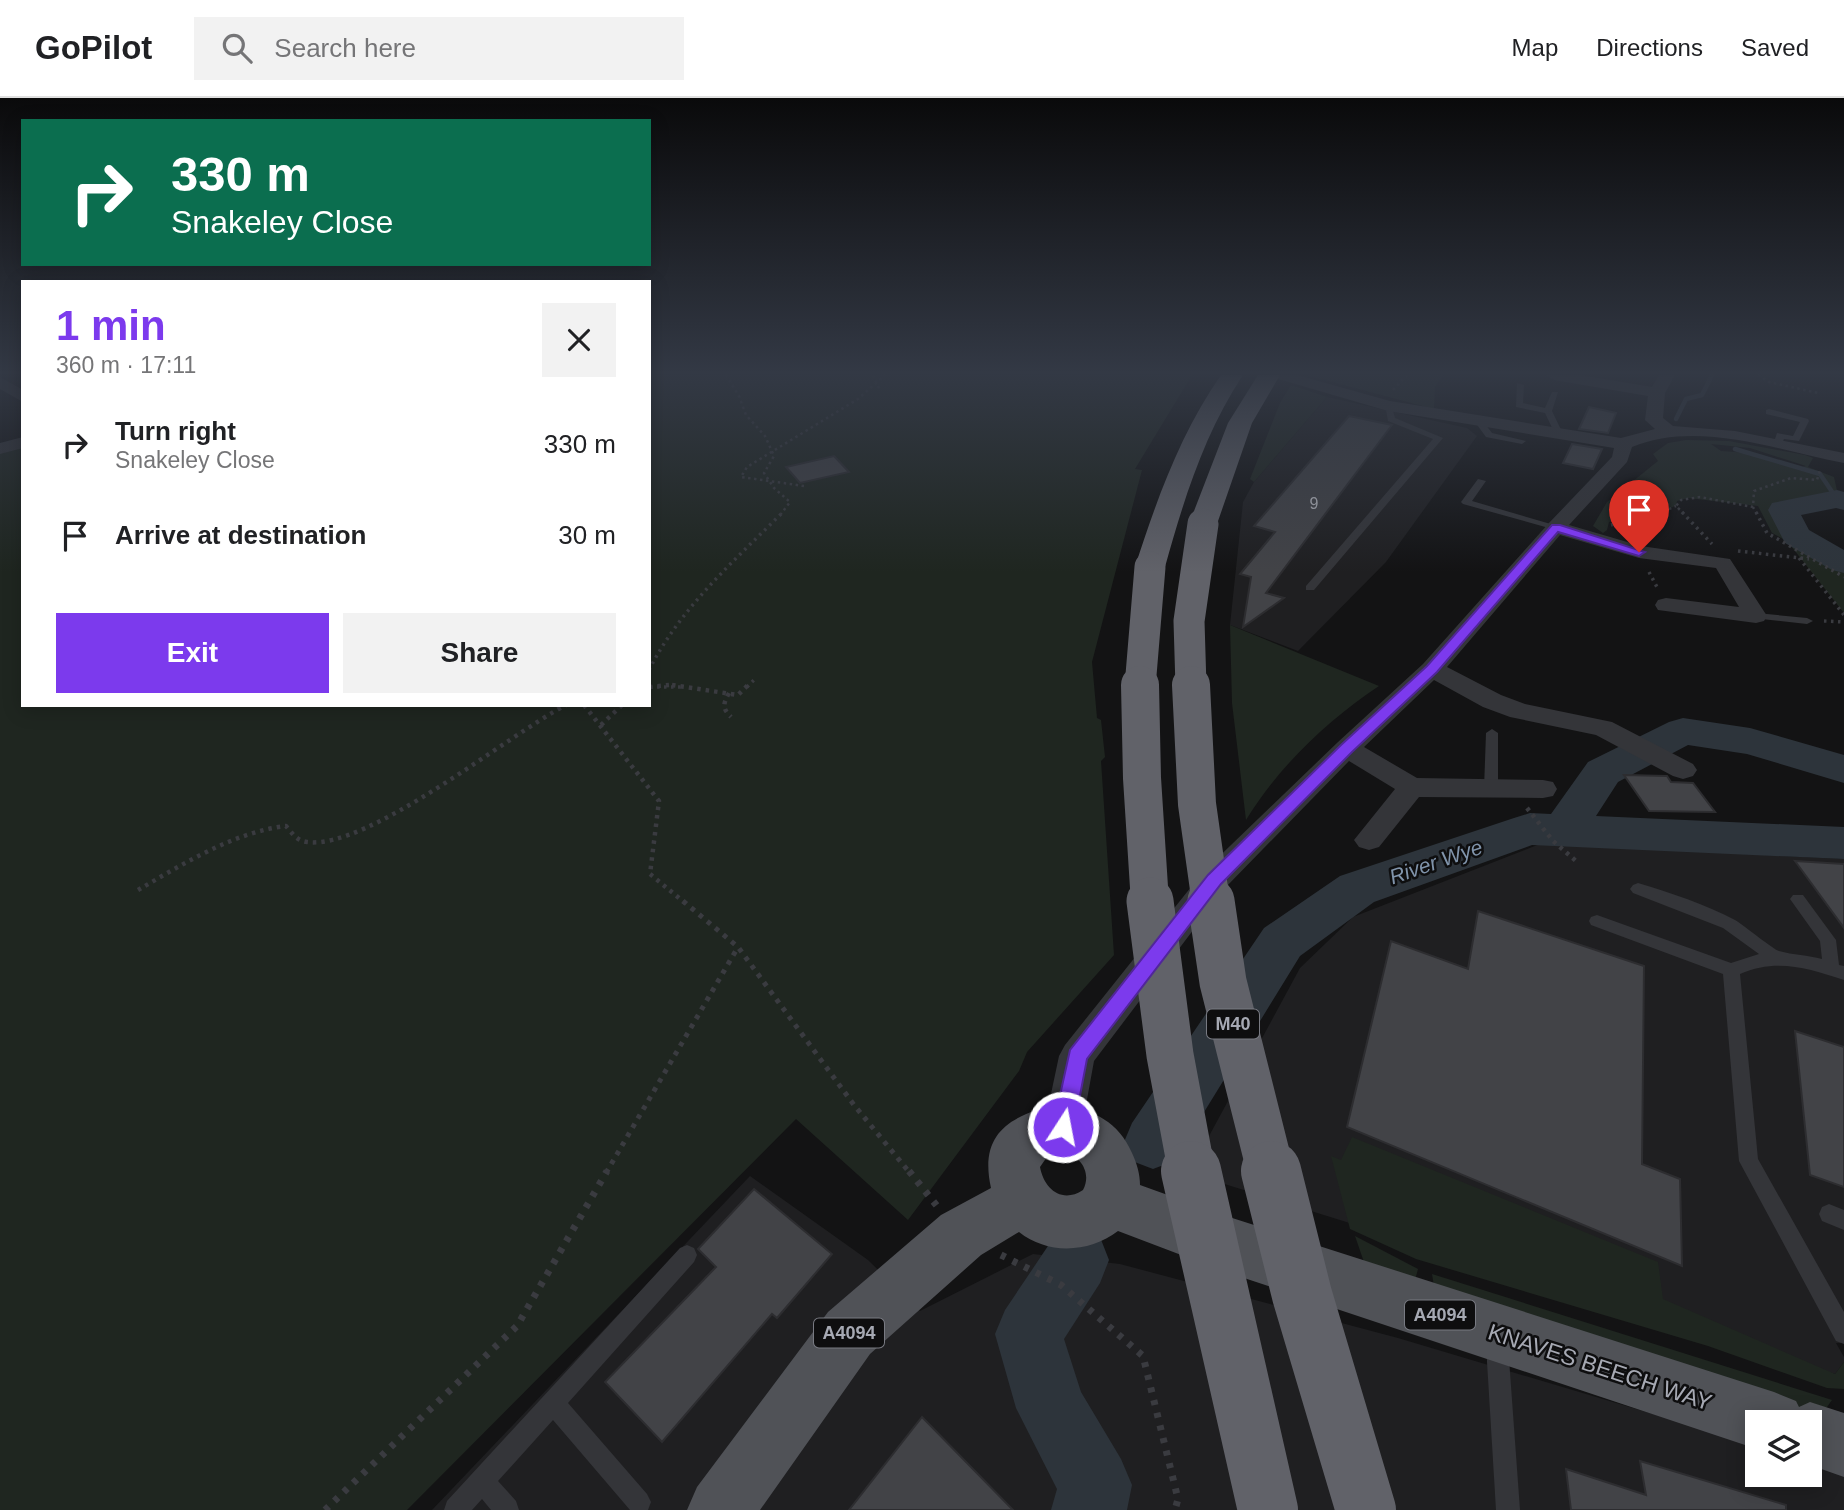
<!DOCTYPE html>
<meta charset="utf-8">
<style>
body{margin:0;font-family:Arial,sans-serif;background:#f2f2f2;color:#202124;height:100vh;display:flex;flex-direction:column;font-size:26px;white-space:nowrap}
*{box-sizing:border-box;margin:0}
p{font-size:23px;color:#757577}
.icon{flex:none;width:38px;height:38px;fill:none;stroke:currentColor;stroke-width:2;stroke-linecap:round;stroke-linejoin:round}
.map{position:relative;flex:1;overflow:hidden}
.drawer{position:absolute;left:21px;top:182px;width:630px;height:427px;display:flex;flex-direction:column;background:#fff;border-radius:0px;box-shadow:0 4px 18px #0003}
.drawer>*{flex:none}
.guide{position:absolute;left:21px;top:21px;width:630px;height:147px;border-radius:0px;box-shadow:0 4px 18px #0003;background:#0b6e4f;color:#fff;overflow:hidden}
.fabs{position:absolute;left:1745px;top:1312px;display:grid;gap:14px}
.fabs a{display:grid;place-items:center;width:77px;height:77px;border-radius:0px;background:#fff;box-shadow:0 4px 18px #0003;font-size:35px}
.pin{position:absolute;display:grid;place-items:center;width:60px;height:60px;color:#fff;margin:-72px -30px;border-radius:50% 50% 50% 0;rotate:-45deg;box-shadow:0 0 7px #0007}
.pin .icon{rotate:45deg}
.me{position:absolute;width:77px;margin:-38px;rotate:11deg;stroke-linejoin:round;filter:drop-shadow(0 0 5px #0008)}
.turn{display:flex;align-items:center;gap:24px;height:147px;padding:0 35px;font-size:32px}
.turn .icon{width:91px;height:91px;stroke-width:2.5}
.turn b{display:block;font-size:49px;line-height:60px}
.round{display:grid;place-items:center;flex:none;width:74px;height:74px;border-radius:0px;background:#f2f2f2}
.headline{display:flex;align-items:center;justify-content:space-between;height:119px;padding:0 35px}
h1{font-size:42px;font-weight:700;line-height:52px;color:#7c3aed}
.action{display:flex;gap:14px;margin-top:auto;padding:14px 35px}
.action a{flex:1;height:80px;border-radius:0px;background:#7c3aed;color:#fff;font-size:28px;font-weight:700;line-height:80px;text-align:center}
.action a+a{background:#f2f2f2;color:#202124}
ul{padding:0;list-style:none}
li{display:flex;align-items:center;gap:21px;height:91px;padding:0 35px}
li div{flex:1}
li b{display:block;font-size:26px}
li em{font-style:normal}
header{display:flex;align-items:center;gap:42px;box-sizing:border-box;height:98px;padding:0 35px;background:#fff;border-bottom:2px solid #e0e0e0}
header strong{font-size:33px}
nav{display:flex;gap:38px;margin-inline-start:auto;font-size:24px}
.search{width:490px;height:63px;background:#f2f2f2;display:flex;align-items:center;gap:18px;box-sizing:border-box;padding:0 24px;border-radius:0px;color:#757577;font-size:26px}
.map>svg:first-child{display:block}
.built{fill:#1f1f21}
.green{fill:#1f2620;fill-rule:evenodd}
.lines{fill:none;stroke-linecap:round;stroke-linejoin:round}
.stream{stroke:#2d343b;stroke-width:4.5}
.river{fill:#2d343b;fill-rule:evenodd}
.building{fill:#424347;stroke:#2d2d30;stroke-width:2}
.path-far4{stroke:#3a3b40;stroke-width:2.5;stroke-dasharray:2.5 3.5;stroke-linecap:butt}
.path-far3{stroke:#3a3b40;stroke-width:3.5;stroke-dasharray:2.5 4.5;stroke-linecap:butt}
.path-far2{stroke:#3a3b40;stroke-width:4.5;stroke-dasharray:3.5 5;stroke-linecap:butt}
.path-far1{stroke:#3a3b40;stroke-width:5;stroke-dasharray:4.5 6;stroke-linecap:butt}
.path{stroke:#3a3b40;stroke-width:7;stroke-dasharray:5 8;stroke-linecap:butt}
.service{fill:#343539;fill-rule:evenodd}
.minor{fill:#343539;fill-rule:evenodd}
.primary{fill:#505257;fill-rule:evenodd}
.motorway{fill:#616269;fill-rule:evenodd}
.motorway-bridge-far3{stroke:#616269;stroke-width:31}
.motorway-bridge-far2{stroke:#616269;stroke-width:38}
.motorway-bridge-far1{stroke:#616269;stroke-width:47}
.motorway-bridge{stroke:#616269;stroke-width:60}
.route{fill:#7c3aed;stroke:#51269a;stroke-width:2}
.labels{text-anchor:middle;stroke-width:5;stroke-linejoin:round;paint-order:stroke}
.number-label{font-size:16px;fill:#8d9098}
.shield{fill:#0e0e0f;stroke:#787a82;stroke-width:2}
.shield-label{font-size:18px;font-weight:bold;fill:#a6a9b3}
.water-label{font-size:21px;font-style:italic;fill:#8094ab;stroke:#0e0e0f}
.near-street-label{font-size:23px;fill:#a6a9b3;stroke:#0e0e0f}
</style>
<header>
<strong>GoPilot</strong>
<div class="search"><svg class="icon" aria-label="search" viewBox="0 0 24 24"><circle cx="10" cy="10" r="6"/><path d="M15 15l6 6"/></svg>Search here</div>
<nav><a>Map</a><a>Directions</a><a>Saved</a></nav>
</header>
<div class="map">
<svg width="1844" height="1412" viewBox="0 0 1844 1412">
<rect width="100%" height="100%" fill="#131314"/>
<g class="built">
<path d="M1327 299 1467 330 1477 338 1386 464 1298 553 1230 527 1243 404 1254 384Z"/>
<path d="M1540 746 1844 761V1245H1836L1844 1259V1264L1835 1276 1189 1075 1300 870 1353 819Z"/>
<path d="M750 1078 868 1162 920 1213 1033 1156 1120 1166 1398 1240 1757 1347V1377H1810V1363L1844 1373V1412H432Z"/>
</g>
<g class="green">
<path d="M649 277H1192L1135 371 1142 372 1092 564 1097 620 1101 622 1105 659 1101 663 1114 857 1027 954 1019 973 908 1122 796 1021 407 1412H0V355L23 348V607H649Z"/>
<path d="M1306 277H1443L1435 289 1434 311Z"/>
<path d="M1291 287 1327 299 1254 384 1250 381 1280 305Z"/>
<path d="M1686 342 1729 343 1805 357 1813 360 1808 369 1834 379 1838 397C1823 403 1804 403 1790 416L1789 425 1816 450 1844 465V515L1787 443 1772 435 1758 408 1688 400 1677 403 1676 407C1660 418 1630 418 1609 424L1607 432 1603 435 1593 428 1607 404 1658 363 1653 356 1668 345ZM1711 346 1750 350 1806 368 1798 370 1750 355 1721 353Z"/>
<path d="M1230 527 1379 588C1328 622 1279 668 1246 722L1232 605Z"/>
<path d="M1352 1039 1658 1164 1663 1201 1835 1276 1844 1264V1291L1827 1290 1708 1248 1416 1161 1350 1131 1331 1058 1341 1062Z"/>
<path d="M1355 1138 1418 1171 1414 1186 1365 1167Z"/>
<path d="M1432 1176 1832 1302 1827 1309 1804 1311 1435 1194Z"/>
</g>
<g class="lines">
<g class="stream">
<path d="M1676 321 1686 301 1702 297 1712 277"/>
<path d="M1735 351 1820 376 1837 401"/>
</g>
<g class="river">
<path d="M1837 392 1844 394V412L1836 410 1801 417 1809 432 1844 452V475L1832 472 1785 445 1768 412 1772 405Z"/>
<path d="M1683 620 1750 630 1844 657V685L1747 656 1688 647 1618 684 1596 718 1844 729V761L1532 747 1374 804 1300 858 1174 1063 1153 1071 1132 1063 1124 1044 1132 1025 1264 830 1340 778 1514 720 1530 715 1551 716 1588 664 1669 624Z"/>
<path d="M1077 1130 1100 1139 1109 1162 1100 1185 1064 1241 1081 1294 1121 1361 1132 1387 1127 1412H1051L1057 1391 1016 1310 995 1236 1005 1212 1054 1139Z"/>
</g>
</g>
<g class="building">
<path d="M1589 309 1616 315 1608 335 1579 331Z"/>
<path d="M1349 318 1392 327 1266 495 1284 500 1243 529 1251 479 1240 476 1275 434 1254 428Z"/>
<path d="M1572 346 1602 351 1593 371 1563 365Z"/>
<path d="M834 358 849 374 800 385 786 369Z"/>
<path d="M1624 677 1667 678 1671 684 1693 685 1715 714 1649 713Z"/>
<path d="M1795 763 1844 766V830Z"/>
<path d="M1478 813 1644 868 1642 1066 1680 1081 1682 1168 1347 1029 1391 843 1468 871Z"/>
<path d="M1795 933 1844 949V1089L1810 1077Z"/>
<path d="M754 1091 832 1156 777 1220 772 1216 662 1344 605 1284 716 1169 698 1151Z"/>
<path d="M922 1319 1013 1412H849Z"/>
<path d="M1640 1363 1786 1407V1412H1571L1566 1371 1646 1397Z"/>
</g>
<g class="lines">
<g class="path-far4">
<path d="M726 277 739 298 746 317 765 338 774 358 764 375 774 390 790 404 781 416"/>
<path d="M873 277 880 292"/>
<path d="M1758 277 1769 284 1818 295"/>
<path d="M1393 292 1407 277"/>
<path d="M804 388 741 379 747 369 858 301 885 277"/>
<path d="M1658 416 1676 408"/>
<path d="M1684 416 1676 408 1681 402 1700 399 1753 409"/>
<path d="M1757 416 1753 409 1754 393 1791 380 1817 382 1820 372"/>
</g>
<g class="path-far3">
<path d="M1682 414 1712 446"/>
<path d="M1756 414 1767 435 1844 479"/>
<path d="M1611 427 1663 414"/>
<path d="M1738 453 1809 461"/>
<path d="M1799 460 1844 517"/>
<path d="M1649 474 1658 491"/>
<path d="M1824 523 1844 524"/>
<path d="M649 572C681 509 733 464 783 414"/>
<path d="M650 589H684"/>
<path d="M747 589 756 580"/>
</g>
<g class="path-far2">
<path d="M672 587 738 597 748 587"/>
<path d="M649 589 669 587"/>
<path d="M729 595C723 606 722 610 731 619"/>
<path d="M584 607 659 703 650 776 685 805"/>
<path d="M601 627 622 607"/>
<path d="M1527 710 1553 743 1576 763"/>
<path d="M138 792C183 766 234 734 286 728 292 735 297 743 307 744 368 752 508 637 566 607"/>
</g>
<g class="path-far1">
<path d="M683 803 738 849 854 1007 910 1075"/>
<path d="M606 1075 738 849"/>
</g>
<g class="path">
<path d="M909 1073 937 1108"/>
<path d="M1001 1157 1061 1187 1143 1258 1178 1401 1175 1412"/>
<path d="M325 1412 517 1228 607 1073"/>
</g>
<g class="service">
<path d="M1517 285 1524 287 1523 305 1545 310 1552 294H1558L1552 313 1563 336 1562 338H1556L1545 315 1516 309Z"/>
<path d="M1385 306H1391L1395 320 1443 340 1314 492H1306V488L1433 341 1388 323Z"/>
<path d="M1769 311 1808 321 1809 323 1799 343 1784 341 1782 345 1765 347V343L1775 341 1777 335 1793 338 1800 324 1766 316V312Z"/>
<path d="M1476 322H1482L1492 335 1526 343 1522 346 1486 339 1475 324Z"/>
<path d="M1478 381 1486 383 1472 403 1561 429 1556 432 1463 406 1461 404Z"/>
<path d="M1756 515 1807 520 1813 523 1807 526 1752 520V516Z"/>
<path d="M1492 631 1498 635V691L1491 696 1484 691 1486 635Z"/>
<path d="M1638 785C1671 795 1705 806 1735 822 1745 828 1774 852 1779 853 1793 857 1808 857 1822 861L1820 843 1790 801 1793 797H1803L1836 842 1839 867 1844 868V882C1808 870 1776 860 1740 876L1758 1061 1844 1214V1246L1836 1243 1739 1063 1723 876 1591 827 1589 823 1591 819 1597 817 1731 865 1759 856 1723 830 1633 795 1630 791 1633 787Z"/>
<path d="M1829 1106 1844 1112V1132L1822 1123 1819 1116 1822 1109Z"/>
<path d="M687 1147 694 1150 697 1157 694 1164 568 1305 647 1396 651 1404 648 1412H630L553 1322 498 1383 516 1403 519 1412H491L482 1401 472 1412H444L447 1403 680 1150Z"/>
<path d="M1497 1236 1505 1239 1508 1247 1520 1412H1496L1486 1247 1489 1239Z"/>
</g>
<g class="minor">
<path d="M1273 277H1297L1390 303 1621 340 1655 331 1645 322 1648 298 1554 282 1546 277H1580L1652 289 1659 277H1675L1665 295 1663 320 1673 328 1735 333 1844 355V365C1777 352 1698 322 1632 349L1627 364 1569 427 1641 448 1730 461 1767 518 1764 523 1756 525 1658 512 1655 507 1658 502 1666 500 1739 509 1716 470 1639 460 1560 437 1447 569 1501 597 1525 606 1612 624 1693 666 1697 672 1693 678 1683 681 1673 678 1596 637 1510 619 1483 609 1434 582 1364 649 1417 680 1543 682 1553 684 1557 691 1553 698 1543 700 1419 699 1379 749 1369 752 1359 749 1354 742 1395 691 1349 663 1225 790 1094 963 1082 1029 1076 1041 1063 1046 1050 1041 1044 1029 1059 958 1065 947 1203 774 1338 644 1423 566 1549 425 1612 359 1614 350 1388 313 1275 280Z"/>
<path d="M0 279 23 292V304L0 291Z"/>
<path d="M23 339V350L0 356V345Z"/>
</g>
<path class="primary" d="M1063 1005C1095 1014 1118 1023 1132 1055 1137 1066 1140 1076 1140 1087L1226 1118 1774 1294 1796 1303 1799 1309 1810 1304 1844 1315V1379L1810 1367V1325H1757V1351L1226 1174 1118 1133C1089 1155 1048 1157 1019 1134L981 1157 870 1256 760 1412H687L697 1389 828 1214 941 1117 991 1090C978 1032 1014 1016 1063 1005ZM1063 1053C1081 1058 1092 1075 1083 1092 1062 1106 1044 1091 1040 1069L1049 1056Z"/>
<g class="motorway">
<path d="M1221 277H1243C1204 336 1184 401 1165 469L1160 475 1150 478 1140 475 1135 469C1157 401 1180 336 1221 277Z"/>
<path d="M1258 277H1280L1252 325 1217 426 1213 432 1203 434 1193 432 1189 426 1228 325Z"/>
</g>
<g class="motorway-bridge-far3">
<path d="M1140 589 1150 469"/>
<path d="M1191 589 1189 523 1203 426"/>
</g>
<g class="motorway-bridge-far2">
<path d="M1140 587 1142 680 1150 805"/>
<path d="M1191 587 1197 706 1211 805"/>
</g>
<g class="motorway-bridge-far1">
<path d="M1150 803 1170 957 1192 1075"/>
<path d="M1211 803 1223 884 1271 1075"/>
</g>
<g class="motorway-bridge">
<path d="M1191 1073 1268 1412"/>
<path d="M1271 1073 1302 1197 1366 1412"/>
</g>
</g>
<linearGradient id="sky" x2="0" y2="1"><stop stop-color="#0a0a0b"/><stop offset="0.58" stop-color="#333945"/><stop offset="1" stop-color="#333945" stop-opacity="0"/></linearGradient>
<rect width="1844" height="474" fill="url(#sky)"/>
<path class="route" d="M1552 427H1560L1645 454 1639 458 1558 434 1437 574 1352 654 1221 786 1087 961 1074 1029 1071 1036 1063 1039 1056 1036 1053 1029 1070 952 1208 777 1341 647 1427 568Z"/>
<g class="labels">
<g class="number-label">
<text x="1314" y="411">9</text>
</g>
<g class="shield">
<rect x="1207" y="911.5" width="52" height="29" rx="5"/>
<rect x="1405" y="1202.5" width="70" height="29" rx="5"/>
<rect x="814" y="1220.5" width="70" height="29" rx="5"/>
</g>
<g class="shield-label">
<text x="1233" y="932">M40</text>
<text x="1440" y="1223">A4094</text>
<text x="849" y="1241">A4094</text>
</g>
<g class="water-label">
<text transform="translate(1436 764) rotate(-19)" y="7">River Wye</text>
</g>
<g class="near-street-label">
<text transform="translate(1600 1269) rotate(18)" y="8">KNAVES BEECH WAY</text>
</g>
</g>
</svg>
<div class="fabs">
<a><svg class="icon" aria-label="layers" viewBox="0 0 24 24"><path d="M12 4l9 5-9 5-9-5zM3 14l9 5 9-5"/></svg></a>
</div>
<div class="pin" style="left:1639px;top:454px;background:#d93025"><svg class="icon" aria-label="arrive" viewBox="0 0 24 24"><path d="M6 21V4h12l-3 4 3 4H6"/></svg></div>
<svg class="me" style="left:1063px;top:1029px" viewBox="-20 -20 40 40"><circle r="17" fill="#7c3aed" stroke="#fff" stroke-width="3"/><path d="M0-11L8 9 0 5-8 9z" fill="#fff"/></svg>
<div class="guide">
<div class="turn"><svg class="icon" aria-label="right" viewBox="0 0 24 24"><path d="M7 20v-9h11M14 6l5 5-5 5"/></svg><div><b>330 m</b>Snakeley Close</div></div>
</div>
<section class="drawer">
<div class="headline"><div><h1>1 min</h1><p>360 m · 17:11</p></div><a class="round"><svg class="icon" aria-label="close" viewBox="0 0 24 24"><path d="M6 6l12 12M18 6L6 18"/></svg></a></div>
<ul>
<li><svg class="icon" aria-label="right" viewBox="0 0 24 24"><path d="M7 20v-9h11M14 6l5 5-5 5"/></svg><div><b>Turn right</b><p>Snakeley Close</p></div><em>330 m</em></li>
<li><svg class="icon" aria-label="arrive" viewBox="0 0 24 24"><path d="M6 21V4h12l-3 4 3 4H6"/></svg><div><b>Arrive at destination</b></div><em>30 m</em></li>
</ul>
<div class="action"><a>Exit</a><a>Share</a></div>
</section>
</div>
